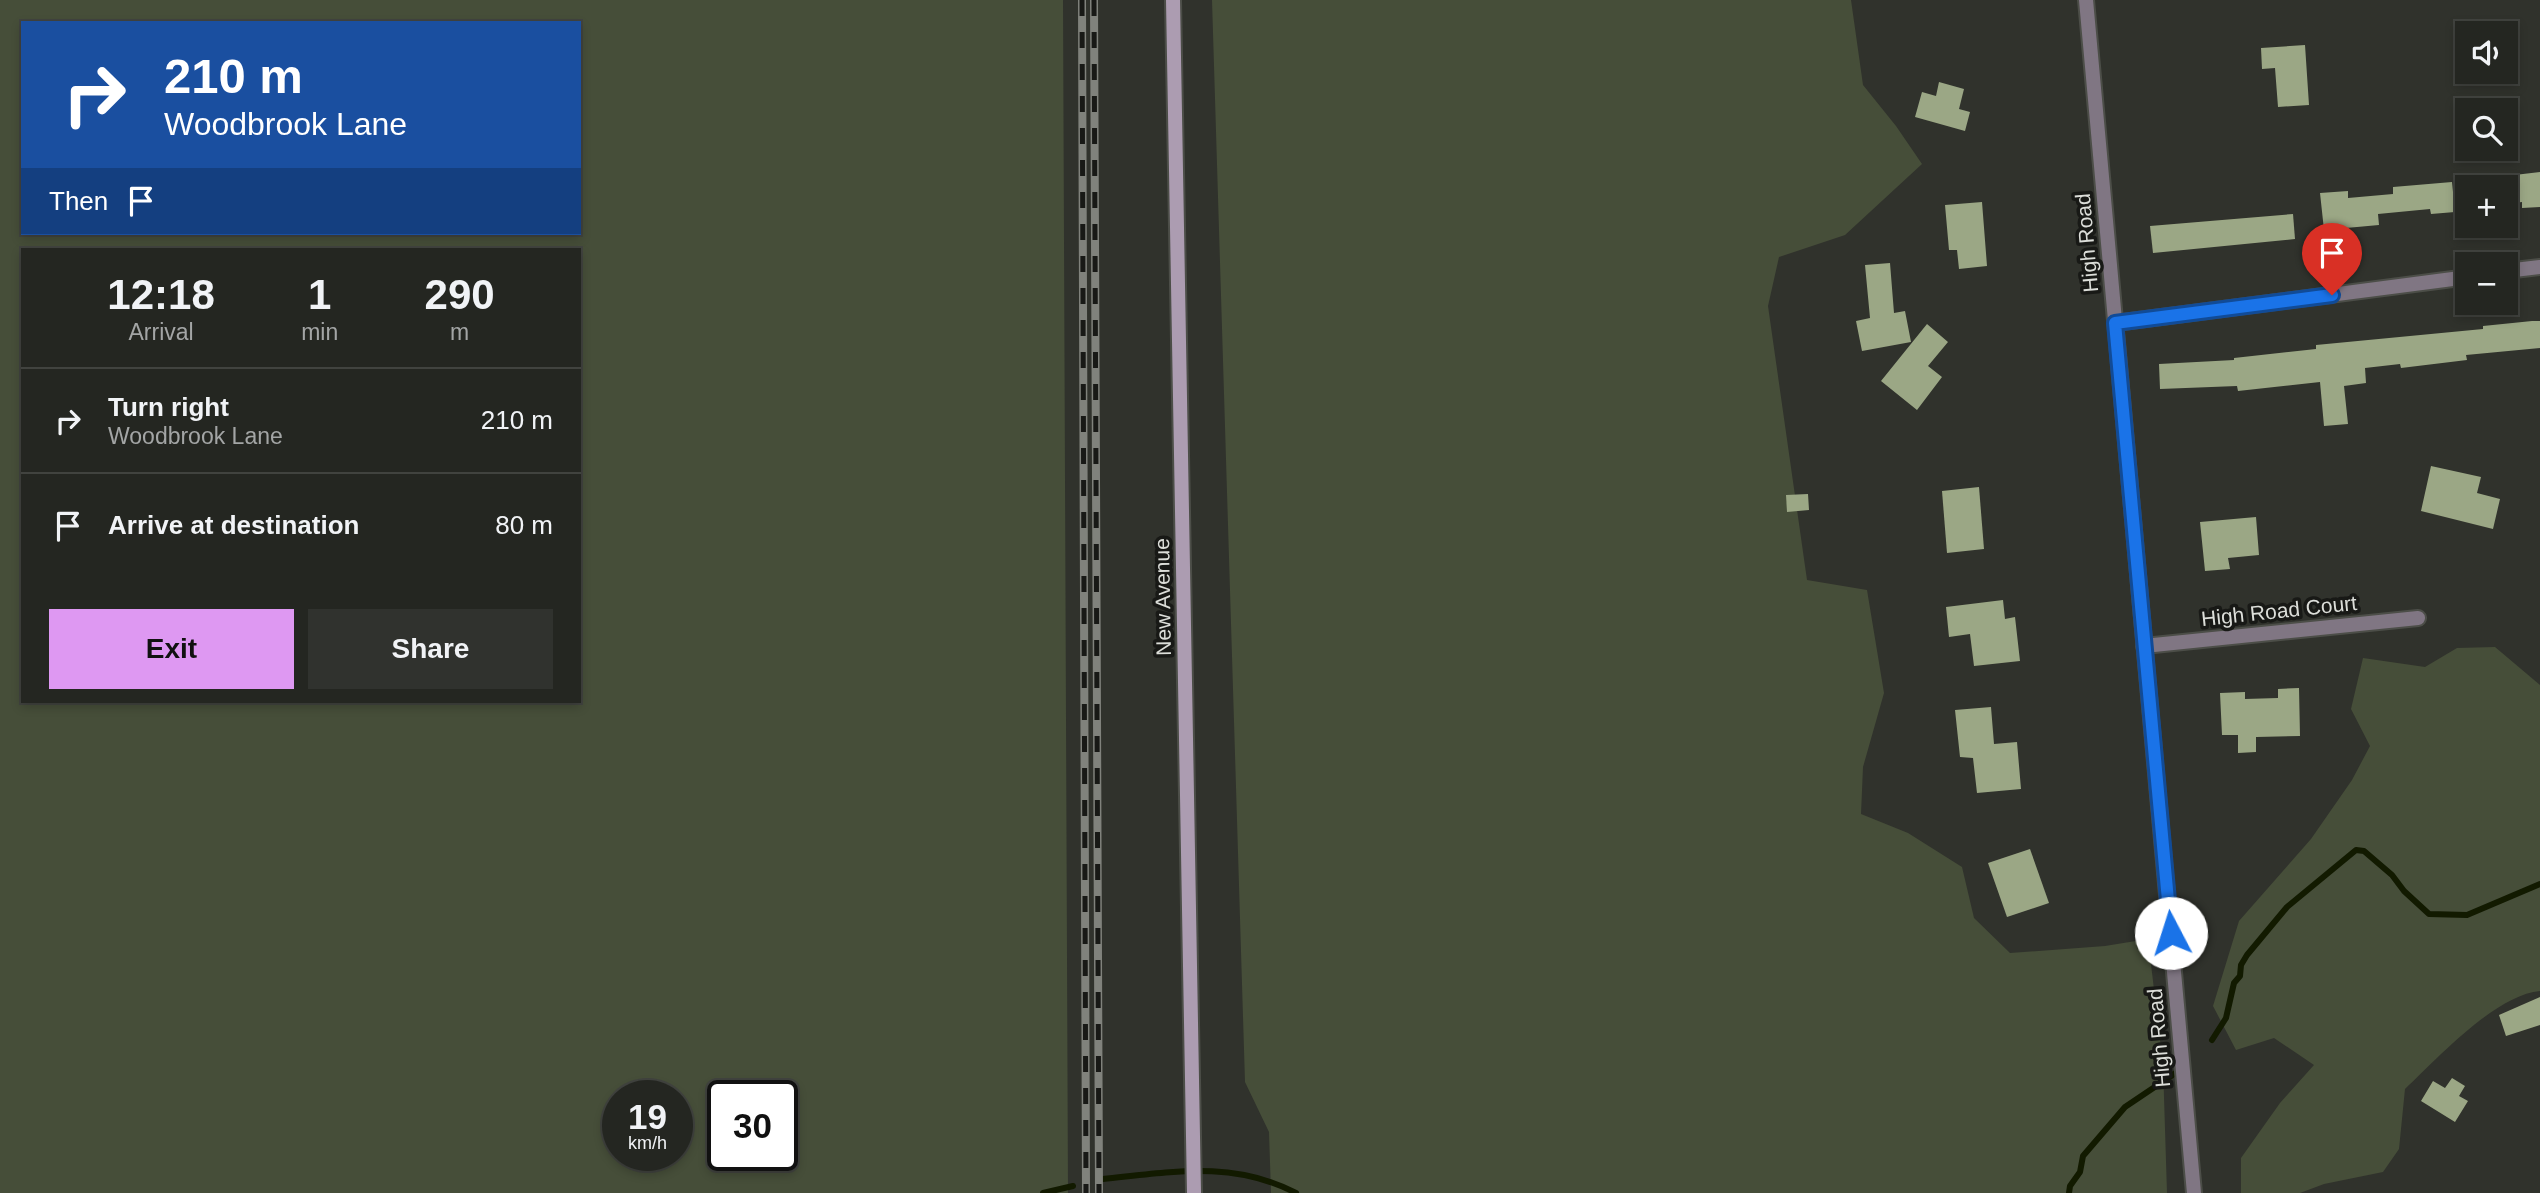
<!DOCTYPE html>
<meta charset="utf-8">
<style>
body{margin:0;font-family:Helvetica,sans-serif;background:#30322e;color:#f1f3f6;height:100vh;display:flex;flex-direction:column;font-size:26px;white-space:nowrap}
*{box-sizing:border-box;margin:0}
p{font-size:23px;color:#a3a5a5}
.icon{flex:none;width:38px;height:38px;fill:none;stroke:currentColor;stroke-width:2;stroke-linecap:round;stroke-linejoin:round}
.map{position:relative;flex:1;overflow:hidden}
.drawer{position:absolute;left:21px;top:248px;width:560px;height:455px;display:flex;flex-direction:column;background:#242621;border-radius:0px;box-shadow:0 4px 10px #0003,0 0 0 2px #41433f}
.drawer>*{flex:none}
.hud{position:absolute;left:21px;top:21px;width:560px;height:214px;border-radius:0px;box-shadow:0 4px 10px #0003,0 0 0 2px #41433f;background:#1a4fa0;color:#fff;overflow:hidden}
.fabs{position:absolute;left:2455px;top:21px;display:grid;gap:14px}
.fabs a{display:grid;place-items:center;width:63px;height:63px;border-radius:0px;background:#242621;box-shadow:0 4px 10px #0003,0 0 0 2px #41433f;font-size:35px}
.speed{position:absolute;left:602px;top:1080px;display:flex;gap:14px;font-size:35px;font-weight:700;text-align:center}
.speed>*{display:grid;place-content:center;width:91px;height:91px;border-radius:50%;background:#242621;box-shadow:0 4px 10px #0003,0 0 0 2px #41433f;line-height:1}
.speed small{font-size:18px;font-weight:400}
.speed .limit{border:4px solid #111;border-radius:10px;background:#fff;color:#111}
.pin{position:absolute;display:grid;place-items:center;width:60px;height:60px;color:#fff;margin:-72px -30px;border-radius:50% 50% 50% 0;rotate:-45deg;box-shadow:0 0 7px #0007}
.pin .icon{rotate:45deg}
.me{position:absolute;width:77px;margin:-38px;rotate:355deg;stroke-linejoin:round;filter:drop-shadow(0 0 5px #0008)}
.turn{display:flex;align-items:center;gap:24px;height:147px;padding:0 28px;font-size:32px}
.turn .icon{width:91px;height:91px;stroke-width:2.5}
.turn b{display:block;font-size:49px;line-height:60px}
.then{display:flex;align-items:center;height:66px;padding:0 28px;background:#0003;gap:14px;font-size:26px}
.eta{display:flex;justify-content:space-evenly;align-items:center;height:119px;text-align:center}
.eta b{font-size:42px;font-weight:700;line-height:49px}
.button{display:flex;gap:14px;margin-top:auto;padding:14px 28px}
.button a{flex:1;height:80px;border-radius:0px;background:#de98f2;color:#111;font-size:28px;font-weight:700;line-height:80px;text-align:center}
.button a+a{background:#30322e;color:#f1f3f6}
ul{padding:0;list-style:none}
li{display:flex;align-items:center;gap:21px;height:105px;padding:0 28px;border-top:2px solid #41433f}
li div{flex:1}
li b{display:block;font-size:26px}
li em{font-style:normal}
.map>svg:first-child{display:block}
.green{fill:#464e39;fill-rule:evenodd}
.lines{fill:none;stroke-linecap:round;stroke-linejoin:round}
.stream{stroke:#121a00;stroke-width:6}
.building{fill:#9ba785}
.street-casing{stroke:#4c4e48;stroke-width:18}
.secondary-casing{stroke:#4c4e48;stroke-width:18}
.street{stroke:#807683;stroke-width:14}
.secondary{stroke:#ac9cb1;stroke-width:14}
.rail-casing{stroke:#80827c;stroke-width:8}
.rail{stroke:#181916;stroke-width:5;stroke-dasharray:16;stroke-linecap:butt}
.route-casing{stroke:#114b97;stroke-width:18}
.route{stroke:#1a73e8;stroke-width:12}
.labels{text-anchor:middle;stroke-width:7;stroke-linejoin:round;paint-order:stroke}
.street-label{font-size:21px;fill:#dcded9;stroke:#181916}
</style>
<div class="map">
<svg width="2540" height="1193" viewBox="0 0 2540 1193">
<rect width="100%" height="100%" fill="#30322c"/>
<g class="green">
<path d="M0 0H1063L1068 1193H0ZM23 23H579V233H23ZM23 250H579V702H23ZM618 1096H677V1155H618ZM723 1096H782V1155H723Z"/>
<path d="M1212 0H1851L1863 85 1896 126 1922 164 1845 235 1779 257 1768 306 1807 580 1867 590 1884 693 1863 767 1861 814 1908 833 1962 867 1974 918 2010 953 2105 946 2148 939 2163 1065 2167 1193H1271L1269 1132 1245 1082Z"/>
<path d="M2495 647 2540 685V991C2495 995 2437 1059 2405 1089L2399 1149 2383 1172 2324 1184 2300 1193H2241V1158L2280 1103 2314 1065 2274 1038 2236 1050 2213 1006 2239 921 2311 839 2352 780 2370 746 2351 709 2363 658 2425 667 2457 648Z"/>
</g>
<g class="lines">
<g class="stream">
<path d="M2212 1040 2226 1018 2234 983 2240 976 2241 965 2247 955 2287 907 2356 850 2364 851 2392 875 2404 891 2429 914 2467 915 2540 884"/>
<path d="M1103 1179C1171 1172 1233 1160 1296 1193"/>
<path d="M1043 1193 1073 1186"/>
<path d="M2069 1193 2070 1186 2080 1172 2083 1156 2125 1107 2177 1072"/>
</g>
</g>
<g class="building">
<path d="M2305 45 2309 105 2278 107 2275 68 2262 69 2261 48Z"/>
<path d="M1939 82 1964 89 1959 109 1970 112 1965 131 1915 117 1922 92 1936 96Z"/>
<path d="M2540 172V207L2522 208V202L2506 204V176Z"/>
<path d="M2452 182 2455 212 2431 214 2430 209 2378 214 2379 225 2324 230 2320 193 2348 191V198L2393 194V187Z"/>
<path d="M1982 202 1987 266 1959 269 1957 250H1949L1945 205Z"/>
<path d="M2293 214 2295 239 2153 253 2150 226Z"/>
<path d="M1890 263 1894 313 1905 311 1911 342 1862 351 1856 321 1870 318 1865 265Z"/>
<path d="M2532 321H2540V348L2466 355 2467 360 2401 368 2400 364 2365 368 2366 383 2344 386 2348 424 2324 426 2320 382 2238 391 2237 386 2160 389 2159 364 2234 360V358L2316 349V345L2483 329V326Z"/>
<path d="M1927 324 1948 342 1928 366 1942 377 1917 410 1881 381Z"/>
<path d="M2431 466 2481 477 2477 493 2500 499 2493 529 2421 511Z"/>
<path d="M1979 487 1984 549 1947 553 1942 491Z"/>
<path d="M1808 494 1809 510 1787 512 1786 495Z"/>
<path d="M2256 517 2259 555 2228 558 2230 569 2205 571 2200 522Z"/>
<path d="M2003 600 2005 619 2015 617 2020 661 1974 666 1970 634 1949 637 1946 607Z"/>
<path d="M2299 688 2300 736 2256 737V752L2238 753V735H2222L2220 693 2245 692V699L2278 698V689Z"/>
<path d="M1991 707 1994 744 2017 742 2021 789 1977 793 1973 758 1960 757 1955 710Z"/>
<path d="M2030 849 2049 903 2007 917 1988 863Z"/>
<path d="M2540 997V1025L2506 1036 2499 1015Z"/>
<path d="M2452 1078 2465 1086 2459 1096 2468 1101 2455 1122 2421 1101 2433 1081 2445 1088Z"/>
</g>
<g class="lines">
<defs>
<g id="street">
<path d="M2086 0 2194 1193"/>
<path d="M2506 271 2540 267"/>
<path d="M2115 323 2468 277"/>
<path d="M2144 646 2418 618"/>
</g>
<path id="secondary" d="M1173 0 1194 1193"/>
</defs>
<use href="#street" class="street-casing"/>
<use href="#secondary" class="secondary-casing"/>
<use href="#street" class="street"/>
<use href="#secondary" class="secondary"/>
<defs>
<g id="rail">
<path d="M1082 0 1086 1193"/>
<path d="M1094 0 1099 1193"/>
</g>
</defs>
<use href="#rail" class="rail-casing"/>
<use href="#rail" class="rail"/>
</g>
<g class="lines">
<defs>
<path id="route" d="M2171 933 2115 323 2332 295"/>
</defs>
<use href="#route" class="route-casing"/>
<use href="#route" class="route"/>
</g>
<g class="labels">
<g class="street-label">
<text transform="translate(2087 243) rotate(-95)" y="7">High Road</text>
<text transform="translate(1163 597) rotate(-91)" y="7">New Avenue</text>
<text transform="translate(2279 611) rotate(-6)" y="7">High Road Court</text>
<text transform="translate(2159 1038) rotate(-95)" y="7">High Road</text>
</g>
</g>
</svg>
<div class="fabs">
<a><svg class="icon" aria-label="sound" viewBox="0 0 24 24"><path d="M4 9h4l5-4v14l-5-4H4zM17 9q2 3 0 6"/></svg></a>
<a><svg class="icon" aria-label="search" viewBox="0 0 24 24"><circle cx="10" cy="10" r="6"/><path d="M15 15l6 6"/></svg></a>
<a>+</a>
<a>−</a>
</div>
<div class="speed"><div>19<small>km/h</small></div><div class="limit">30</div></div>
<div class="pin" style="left:2332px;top:295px;background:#d93025"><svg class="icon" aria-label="arrive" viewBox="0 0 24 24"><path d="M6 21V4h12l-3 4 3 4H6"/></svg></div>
<svg class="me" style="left:2171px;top:933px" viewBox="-20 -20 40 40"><circle r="19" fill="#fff"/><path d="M0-13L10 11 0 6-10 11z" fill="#1a73e8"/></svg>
<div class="hud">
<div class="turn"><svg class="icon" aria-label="right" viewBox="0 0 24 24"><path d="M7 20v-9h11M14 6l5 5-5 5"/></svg><div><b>210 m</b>Woodbrook Lane</div></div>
<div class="then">Then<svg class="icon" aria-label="arrive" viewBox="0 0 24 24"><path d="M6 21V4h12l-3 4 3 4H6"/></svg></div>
</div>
<section class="drawer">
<div class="eta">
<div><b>12:18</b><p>Arrival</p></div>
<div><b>1</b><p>min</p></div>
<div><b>290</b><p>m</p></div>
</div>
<ul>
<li><svg class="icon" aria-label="right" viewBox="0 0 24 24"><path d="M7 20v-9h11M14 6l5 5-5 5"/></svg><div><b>Turn right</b><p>Woodbrook Lane</p></div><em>210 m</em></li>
<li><svg class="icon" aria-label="arrive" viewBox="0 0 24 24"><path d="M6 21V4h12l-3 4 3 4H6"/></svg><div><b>Arrive at destination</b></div><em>80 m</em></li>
</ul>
<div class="button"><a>Exit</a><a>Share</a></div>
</section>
</div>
